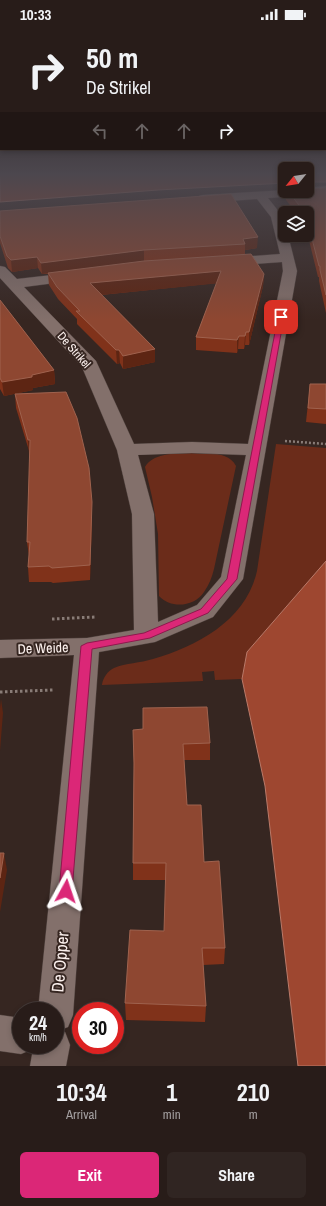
<!DOCTYPE html>
<style>
body{margin:0;font-family:"Archivo Narrow",sans-serif;background:#302522;color:#f1f3f6;height:100vh;display:flex;flex-direction:column;font-size:15px;white-space:nowrap}
*{box-sizing:border-box;margin:0}
p{font-size:13px;color:#a5a1a2}
.icon{flex:none;width:22px;height:22px;fill:none;stroke:currentColor;stroke-width:2;stroke-linecap:round;stroke-linejoin:round}
.map{position:relative;height:1038px;overflow:hidden}
.side{display:flex;flex-direction:column;background:#281c19;flex:1}
.side>*{flex:none}
.guide{position:absolute;left:0px;top:0px;width:326px;height:122px;box-shadow:0 2px 6px #0003,0 0 0 1px #443a38;background:#281c19;color:#f1f3f6;overflow:hidden}
.needle{width:26px;rotate:240deg}
.controls{position:absolute;left:278px;top:134px;display:grid;gap:8px}
.controls a{display:grid;place-items:center;width:36px;height:36px;border-radius:6px;background:#281c19;box-shadow:0 2px 6px #0003,0 0 0 1px #443a38;font-size:20px}
.speed{position:absolute;left:12px;top:974px;display:flex;gap:8px;font-size:20px;font-weight:700;text-align:center}
.speed>*{display:grid;place-content:center;width:52px;height:52px;border-radius:50%;background:#281c19;box-shadow:0 2px 6px #0003,0 0 0 1px #443a38;line-height:1}
.speed small{font-size:10px;font-weight:400}
.speed .limit{border:6px solid #d22;background:#fff;color:#111}
.pin{position:absolute;display:grid;place-items:center;width:34px;height:34px;color:#fff;margin:-17px;border-radius:8px;box-shadow:0 2px 6px #0006}
.me{position:absolute;width:44px;margin:-22px;rotate:5deg;stroke-linejoin:round;filter:drop-shadow(0 0 3px #0008)}
.turn{display:flex;align-items:center;gap:14px;height:84px;padding:0 20px;font-size:18px}
.turn .icon{width:52px;height:52px;stroke-width:2.5}
.turn b{display:block;font-size:28px;line-height:34px}
.lanes{display:flex;align-items:center;height:38px;padding:0 20px;background:#0003;justify-content:center;gap:20px;direction:ltr}
.lanes .off{opacity:.35}
.eta{display:flex;justify-content:space-evenly;align-items:center;height:68px;text-align:center}
.eta b{font-size:24px;font-weight:700;line-height:28px}
.button{display:flex;gap:8px;margin-top:auto;padding:8px 20px}
.button a{flex:1;height:46px;border-radius:6px;background:#db2777;color:#fff;font-size:16px;font-weight:700;line-height:46px;text-align:center}
.button a+a{background:#302522;color:#f1f3f6}
.status{display:flex;justify-content:space-between;align-items:center;height:28px;padding:0 20px;background:#281c19;direction:ltr}
.status svg{height:11px;fill:currentColor}
.map>svg:first-child{display:block}
.green{fill:#6b2c1a}
.water{fill:#9e4730;stroke:#ba7a69}
.lines{fill:none;stroke-linecap:round;stroke-linejoin:round}
.street-casing{stroke:#4e413d;stroke-width:1}
.path-far1{stroke:#897c77;stroke-width:2.5;stroke-dasharray:2 2;stroke-linecap:butt}
.path{stroke:#897c77;stroke-width:3;stroke-dasharray:2.5 2.5;stroke-linecap:butt}
.street{fill:#83706b;fill-rule:evenodd}
.wall{fill:#80321a}
.shaded-wall{fill:#5d2513}
.building{fill:#8e4731;stroke:#9f624e}
.route{fill:#db2777;stroke:#8e194d}
.labels{text-anchor:middle;stroke-width:4;stroke-linejoin:round;paint-order:stroke}
.far-street-label{font-size:12px;fill:#fcf1ee;stroke:#362621}
.street-label{font-size:14px;fill:#fcf1ee;stroke:#362621}
.near-street-label{font-size:17px;fill:#fcf1ee;stroke:#362621}
</style>
<div class="status"><b>10:33</b><svg viewBox="0 0 49 12"><path d="M0 12V9h3v3zM5 12V6h3v6zM10 12V3h3v9zM15 12V0h3v12zM26 1h20v11H26zM47 4h2v5h-2z"/></svg></div>
<div class="map">
<svg width="326" height="1038" viewBox="0 0 326 1038">
<rect width="100%" height="100%" fill="#362621"/>
<g class="green">
<path d="M276 416 326 420V533L247 624 242 651 215 652 214 643 202 644 203 653 102 657C103 649 108 643 114 640 126 635 140 635 153 631 198 618 246 592 257 543Z"/>
<path d="M210 425C220 426 231 428 236 438L214 541C212 549 209 557 204 564 194 579 171 581 159 568L158 506 152 469 145 439C155 421 192 426 210 425Z"/>
</g>
<g class="water">
<path d="M0 146H285V155L158 162 0 174Z"/>
<rect x="307" y="146" width="19" height="8"/>
<path d="M326 533V1038H298L265 758 242 651 247 624Z"/>
</g>
<g class="lines">
<defs>
<path id="street" d="M326 158V166L268 170 283 189 285 207H288L297 243 243 551 213 589 155 614 99 624 73 987 68 999 60 1002 65 1004 70 1017 66 1038H30L33 1021 21 1026 0 1023V987L21 990V1017H55V983H38L74 627 0 630V612L87 610 134 602 132 486 117 422 82 339 0 250V238L5 239 17 251 78 244 83 245 85 248 83 251 78 252 24 259 96 333 134 416 192 414 248 416 283 243 282 234 226 238 221 237 219 234 221 231 226 230 280 226 271 189 257 171 203 175 199 174 197 171 199 168 203 167 285 162V163H307V160ZM192 425 246 427 221 549 197 577 158 594 154 486 138 427Z"/>
</defs>
<use href="#street" class="street-casing"/>
<path class="path-far1" d="M285 413 326 416"/>
<g class="path">
<path d="M52 591 95 589"/>
<path d="M0 664 53 662"/>
</g>
<use href="#street" class="street"/>
</g>
<g class="wall">
<path d="M326 160V285L319 253V249H318L307 204V185H296L286 172 287 163H307Z"/>
<path d="M231 166 257 220 245 222V226L264 246 263 258 249 317H245L244 321H238L237 325 196 322V309L217 255 101 267 155 321V334L123 341 120 335 117 336 77 296V291L58 271 49 257 48 246H42L38 240 12 244 8 240 0 215V183Z"/>
<path d="M0 272 54 342 55 356 33 360V362L4 368 0 361Z"/>
<path d="M310 356H326V396L306 394Z"/>
<path d="M15 366 92 489 90 552 53 555 51 554H29L28 539 29 528 27 514 30 426 16 380Z"/>
<path d="M133 702 210 715V732H184L187 777 204 834 225 920 224 936 203 937 206 978 205 994 126 992 125 975 164 903 166 852H133V835L134 741Z"/>
</g>
<g class="shaded-wall">
<path d="M258 209 257 220 245 222V216L243 211Z"/>
<path d="M144 222V234L42 246 41 235Z"/>
<path d="M37 229 38 240 12 244 11 232Z"/>
<path d="M221 243V255L90 268V255Z"/>
<path d="M264 246 263 258 249 317V304Z"/>
<path d="M246 304 245 317 244 321 245 308Z"/>
<path d="M239 308 238 321 237 325V312Z"/>
<path d="M155 321V334L123 341V328Z"/>
<path d="M116 322H119L120 335 117 336Z"/>
<path d="M54 342 55 356 33 360V362L4 368 2 354Z"/>
<path d="M28 412H30L31 426 29 427Z"/>
<path d="M92 474V489L90 552V537Z"/>
<path d="M1 671 3 685 0 723V680Z"/>
<path d="M4 825 7 842 0 884V850Z"/>
</g>
<g class="building">
<path d="M326 160V267L320 242V238H319L307 191V185H305L288 163H307V161Z"/>
<path d="M231 166 258 209 243 211 245 216 144 222 41 235 37 229 11 232 7 228 0 208V183Z"/>
<path d="M251 226 264 246 249 304H246L245 308H239L237 312 196 309 221 243 90 255 155 321 123 328 119 322H116L76 283H80L57 259 48 245 144 233Z"/>
<path d="M0 272 54 342 32 347V349L2 354 0 350Z"/>
<path d="M310 356H326V381L308 380Z"/>
<path d="M66 364 77 390 89 440 92 474 90 537 52 540 49 538 28 539 30 514H27L30 412H28L15 366Z"/>
<path d="M207 679 210 715 183 716 187 777H201L204 834 219 833 225 920H202L206 978 125 975 130 902 164 903 166 835H133L134 735 133 702 143 701V680Z"/>
<path d="M0 825H4L0 850Z"/>
</g>
<linearGradient id="sky" x2="0" y2="1"><stop stop-color="#1e1512"/><stop offset="0.5" stop-color="#4c474e"/><stop offset="1" stop-color="#4c474e" stop-opacity="0"/></linearGradient>
<rect width="326" height="292" fill="url(#sky)"/>
<path class="route" d="M281 287 284 289 237 551 208 585 150 610 92 621 72 863 70 867 66 869 61 867 59 863 81 618 87 615 144 605 201 581 227 551 278 289Z"/>
<g class="labels">
<g class="far-street-label">
<text transform="translate(74 322) rotate(49)" y="4">De Strikel</text>
</g>
<g class="street-label">
<text transform="translate(43 620) rotate(-2)" y="5">De Weide</text>
</g>
<g class="near-street-label">
<text transform="translate(60 934) rotate(-85)" y="6">De Opper</text>
</g>
</g>
</svg>
<div class="controls">
<a><svg class="needle" viewBox="-14 -14 28 28"><path d="M0-13l5 13h-10z" fill="#e53935"/><path d="M0 13l5-13h-10z" fill="#a5a1a2"/></svg></a>
<a><svg class="icon" aria-label="layers" viewBox="0 0 24 24"><path d="M12 4l9 5-9 5-9-5zM3 14l9 5 9-5"/></svg></a>
</div>
<div class="speed"><div>24<small>km/h</small></div><div class="limit">30</div></div>
<div class="pin" style="left:281px;top:289px;background:#d93025"><svg class="icon" aria-label="arrive" viewBox="0 0 24 24"><path d="M6 21V4h12l-3 4 3 4H6"/></svg></div>
<svg class="me" style="left:66px;top:863px" viewBox="-20 -20 40 40"><path d="M0-17L14 15 0 8-14 15z" fill="#db2777" stroke="#fff" stroke-width="4"/></svg>
<div class="guide">
<div class="turn"><svg class="icon" aria-label="right" viewBox="0 0 24 24"><path d="M7 20v-9h11M14 6l5 5-5 5"/></svg><div><b>50 m</b>De Strikel</div></div>
<div class="lanes"><svg class="icon off" aria-label="left" viewBox="0 0 24 24"><path d="M17 20v-9H6M10 6l-5 5 5 5"/></svg><svg class="icon off" aria-label="ahead" viewBox="0 0 24 24"><path d="M12 20V5M6 11l6-6 6 6"/></svg><svg class="icon off" aria-label="ahead" viewBox="0 0 24 24"><path d="M12 20V5M6 11l6-6 6 6"/></svg><svg class="icon" aria-label="right" viewBox="0 0 24 24"><path d="M7 20v-9h11M14 6l5 5-5 5"/></svg></div>
</div>
</div>
<section class="side">
<div class="eta">
<div><b>10:34</b><p>Arrival</p></div>
<div><b>1</b><p>min</p></div>
<div><b>210</b><p>m</p></div>
</div>
<div class="button"><a>Exit</a><a>Share</a></div>
</section>
